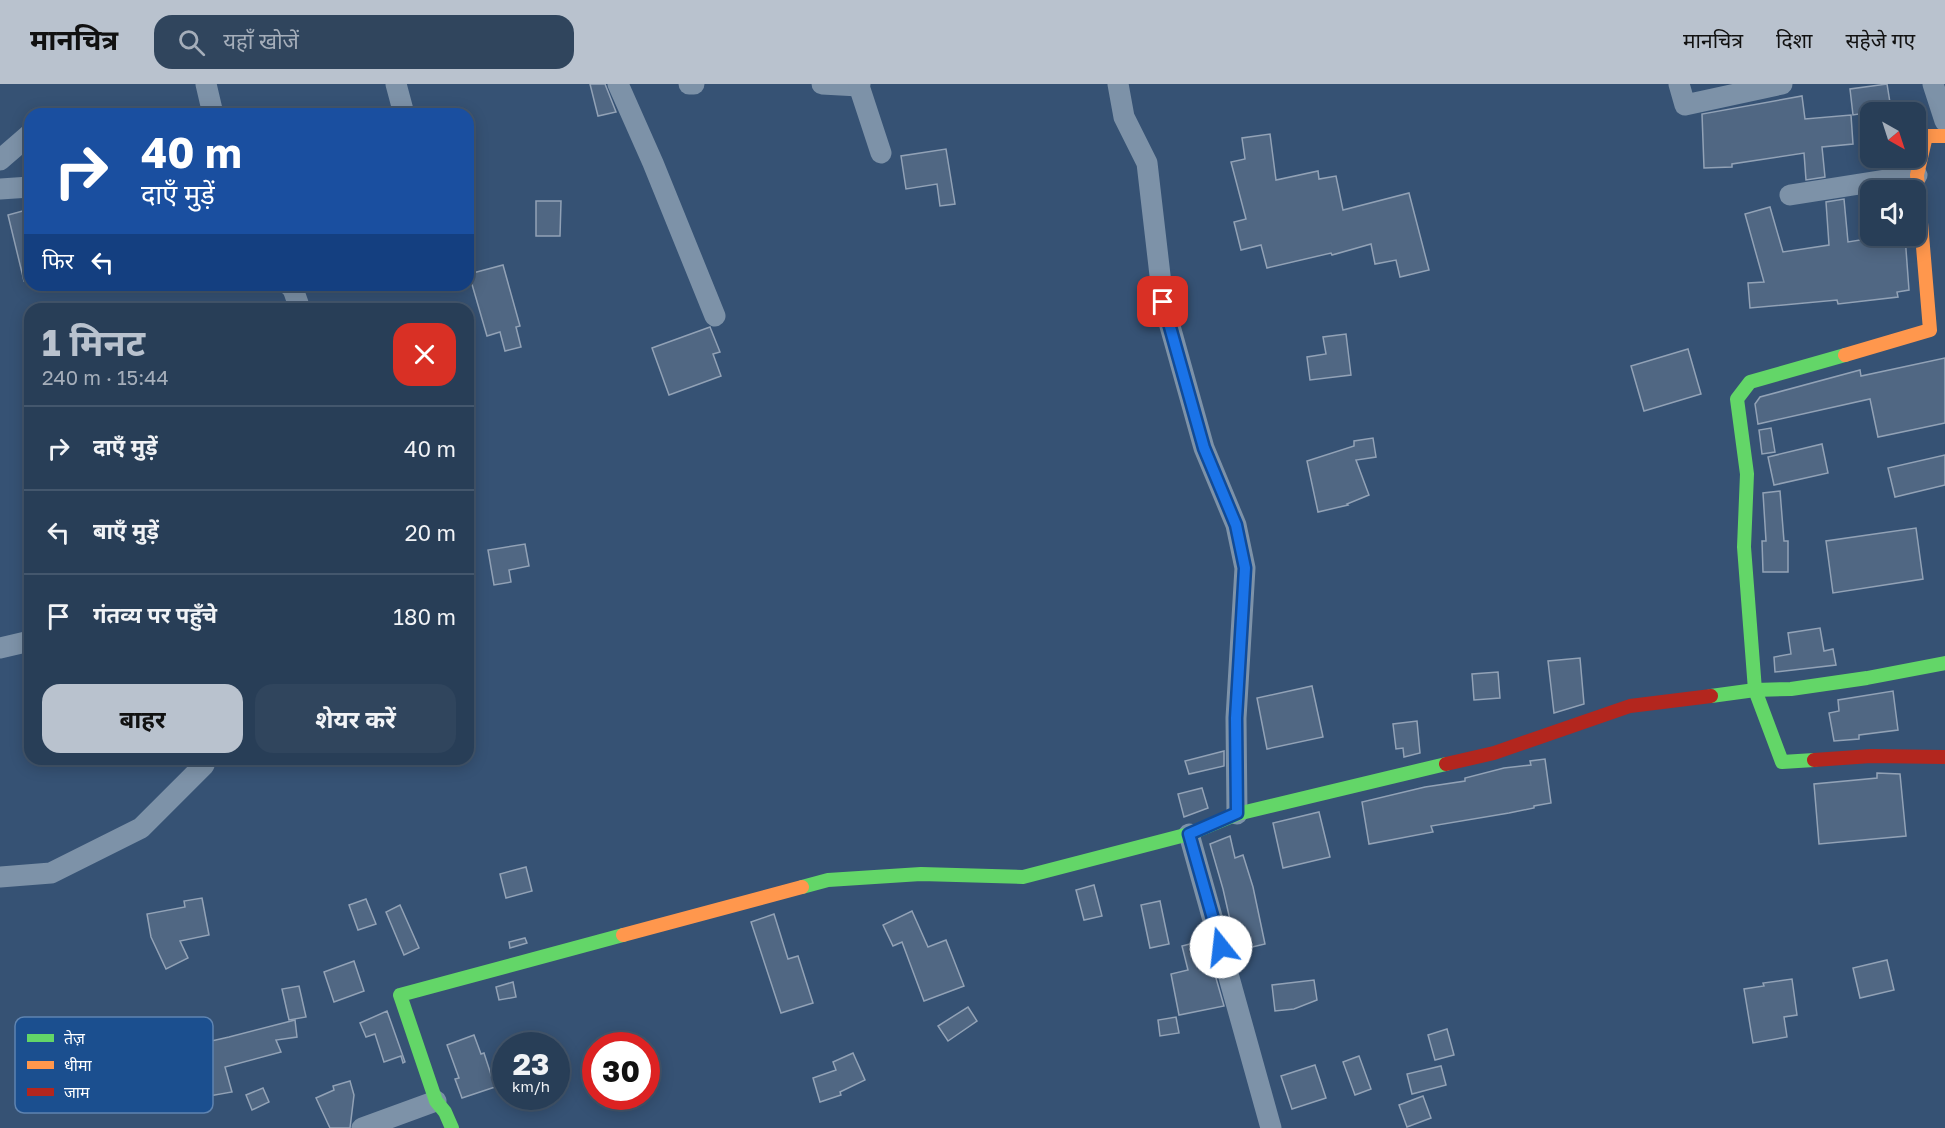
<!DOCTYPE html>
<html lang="hi">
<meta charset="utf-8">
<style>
body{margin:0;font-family:"Golos Text","Noto Sans Devanagari",sans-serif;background:#30455d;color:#f1f3f6;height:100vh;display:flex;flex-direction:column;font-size:22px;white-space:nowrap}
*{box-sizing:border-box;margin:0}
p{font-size:20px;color:#a5aeba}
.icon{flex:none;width:33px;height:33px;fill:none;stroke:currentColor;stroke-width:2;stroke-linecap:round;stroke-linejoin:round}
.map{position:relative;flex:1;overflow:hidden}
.drawer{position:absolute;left:24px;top:219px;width:450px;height:462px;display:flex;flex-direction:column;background:#283e57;border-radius:18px;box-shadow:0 3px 15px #0003,0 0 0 2px #44576d}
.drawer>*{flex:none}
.top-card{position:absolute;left:24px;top:24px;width:450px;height:183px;border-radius:18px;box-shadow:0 3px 15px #0003,0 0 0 2px #44576d;background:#1a4fa0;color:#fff;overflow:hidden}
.needle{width:39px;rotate:141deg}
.buttons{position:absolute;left:1860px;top:18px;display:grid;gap:12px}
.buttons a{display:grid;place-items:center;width:66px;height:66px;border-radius:12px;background:#283e57;box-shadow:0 3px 15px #0003,0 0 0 2px #44576d;font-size:30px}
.speed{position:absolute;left:492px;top:948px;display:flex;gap:12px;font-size:30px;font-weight:700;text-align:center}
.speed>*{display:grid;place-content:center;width:78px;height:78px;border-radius:50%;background:#283e57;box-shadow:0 3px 15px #0003,0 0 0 2px #44576d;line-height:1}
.speed small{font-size:15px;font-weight:400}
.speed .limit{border:9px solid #d22;background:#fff;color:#111}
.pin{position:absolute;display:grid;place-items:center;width:51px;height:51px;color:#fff;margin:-26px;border-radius:12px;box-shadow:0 3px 9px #0006}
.me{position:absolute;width:66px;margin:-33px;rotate:344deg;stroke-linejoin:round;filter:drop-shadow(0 0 4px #0008)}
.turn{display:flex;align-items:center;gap:21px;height:126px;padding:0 18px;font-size:27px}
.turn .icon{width:78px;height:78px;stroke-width:2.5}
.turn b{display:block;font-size:42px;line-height:51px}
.then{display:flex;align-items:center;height:57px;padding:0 18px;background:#0003;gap:12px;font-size:22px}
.round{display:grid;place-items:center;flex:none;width:63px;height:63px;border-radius:18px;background:#30455d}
.overview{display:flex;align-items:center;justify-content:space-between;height:102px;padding:0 18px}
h1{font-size:36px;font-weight:700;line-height:45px;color:#b9c2ce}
.primary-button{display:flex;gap:12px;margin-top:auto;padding:12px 18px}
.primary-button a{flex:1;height:69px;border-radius:18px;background:#b9c2ce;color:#111;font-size:24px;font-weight:700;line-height:69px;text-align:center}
.primary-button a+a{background:#30455d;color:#f1f3f6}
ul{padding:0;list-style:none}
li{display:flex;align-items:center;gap:18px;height:84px;padding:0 18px;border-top:2px solid #44576d}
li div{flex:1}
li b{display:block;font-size:22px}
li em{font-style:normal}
header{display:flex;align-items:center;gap:36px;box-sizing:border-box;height:84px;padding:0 30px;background:#b9c2ce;color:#111}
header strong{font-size:28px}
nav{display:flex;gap:33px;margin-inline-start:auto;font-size:21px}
.search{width:420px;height:54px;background:#30455d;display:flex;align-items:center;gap:15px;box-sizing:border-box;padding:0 21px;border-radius:18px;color:#a5aeba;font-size:22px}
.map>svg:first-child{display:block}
.building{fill:#506783;stroke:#92a2b6;stroke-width:1.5}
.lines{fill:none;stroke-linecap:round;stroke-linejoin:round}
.street{stroke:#7d92a8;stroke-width:21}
.fast{stroke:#63d668;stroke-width:14}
.slow{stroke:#ff974d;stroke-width:14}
.jam{stroke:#b3261e;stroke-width:14}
.route-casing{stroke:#114b97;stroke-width:15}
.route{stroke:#1a73e8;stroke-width:10}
.key{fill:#1b4f8f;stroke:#5f84b1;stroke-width:1.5}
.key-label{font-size:16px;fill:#fff}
</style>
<header>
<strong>मानचित्र</strong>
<div class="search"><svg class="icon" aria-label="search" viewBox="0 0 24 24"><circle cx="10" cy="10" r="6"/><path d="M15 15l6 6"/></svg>यहाँ खोजें</div>
<nav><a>मानचित्र</a><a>दिशा</a><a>सहेजे गए</a></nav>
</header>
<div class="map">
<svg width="1945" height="1044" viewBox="0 0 1945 1044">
<rect width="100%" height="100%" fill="#365274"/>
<g class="building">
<path d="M590 0H605L616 28 598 32Z"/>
<path d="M1887 0 1891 25 1853 31 1850 5Z"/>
<path d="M1802 12 1805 35 1851 31 1853 60 1822 63 1825 93 1806 96 1804 69 1732 80V83L1704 84 1702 30Z"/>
<path d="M1270 50 1276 96 1318 87 1319 95 1336 92 1343 126 1409 109 1429 186 1400 193 1396 176 1375 180 1371 160 1332 171 1331 169 1267 184 1261 161 1241 166 1234 138 1246 135 1231 78 1245 75 1242 54Z"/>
<path d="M946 65 955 120 940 122 937 100 906 105 901 72Z"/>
<path d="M1844 115 1848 158 1885 152H1905L1909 206 1897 208 1898 213 1838 220 1837 216 1750 224 1748 199 1764 198 1745 130 1770 123 1783 168 1829 161 1826 118Z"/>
<path d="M536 117H561L560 152H536Z"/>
<path d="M30 125V197H24L8 131Z"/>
<path d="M503 181 520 242 516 243 521 263 505 267 500 248 487 252 469 190Z"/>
<path d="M710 243 720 268 713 270 721 292 669 311 652 264Z"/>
<path d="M1346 250 1351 291 1310 296 1307 273 1326 270 1323 253Z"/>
<path d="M1688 265 1701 310 1644 327 1631 282Z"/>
<path d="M1945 274V339L1878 353 1870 315 1758 340 1755 320 1760 313 1860 286 1861 292Z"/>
<path d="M1771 344 1775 368 1762 370 1759 346Z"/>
<path d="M1373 354 1376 373 1356 376 1369 411 1347 420 1348 421 1318 428 1307 377 1354 362V357Z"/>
<path d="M1822 360 1828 389 1774 401 1768 373Z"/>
<path d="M1945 371V401L1895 413 1888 384Z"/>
<path d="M1780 407 1784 457H1788V488H1763L1762 457H1766L1763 409Z"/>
<path d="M1916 444 1923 495 1833 509 1826 457Z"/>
<path d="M525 460 529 482 509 486 511 498 494 501 488 466Z"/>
<path d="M1820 544 1824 567 1833 565 1836 581 1775 588 1774 573 1791 570 1788 549Z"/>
<path d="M1580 574 1584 620 1554 629 1548 577Z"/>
<path d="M1498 588 1500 614 1474 616 1472 590Z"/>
<path d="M1312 602 1323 653 1267 665 1257 614Z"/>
<path d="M1893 607 1898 646 1859 651V655L1834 657 1829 629 1839 627 1838 616Z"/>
<path d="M1417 637 1420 669 1404 673 1403 664 1396 665 1393 640Z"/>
<path d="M1224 667V682L1189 690 1185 677Z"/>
<path d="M1545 675 1551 719 1534 722V724L1509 729 1431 742 1433 748 1369 760 1362 718 1425 703 1465 697V694L1504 684 1531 681 1530 677Z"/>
<path d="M1877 689 1900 690 1906 752 1819 760 1814 700 1877 694Z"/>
<path d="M1202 704 1208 724 1184 733 1178 710Z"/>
<path d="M1319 728 1330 773 1283 784 1273 739Z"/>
<path d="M1230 752 1235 774 1243 771 1253 803 1265 860 1235 867 1230 850 1233 849 1223 805 1210 760Z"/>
<path d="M526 783 532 807 506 814 500 790Z"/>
<path d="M1094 801 1102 832 1084 836 1076 806Z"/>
<path d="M202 814 209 851 180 857 188 874 166 885 151 853 147 830 185 823 184 817Z"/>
<path d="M366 815 376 840 358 846 349 821Z"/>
<path d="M1160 817 1169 860 1150 864 1141 821Z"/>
<path d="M400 821 419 864 404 871 386 828Z"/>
<path d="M912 827 928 863 946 856 964 902 924 917 902 858 893 862 883 841Z"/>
<path d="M774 830 788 875 798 872 813 919 781 929 751 838Z"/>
<path d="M525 854 527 859 510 864 509 858Z"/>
<path d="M1205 856 1224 922 1179 931 1171 890 1188 886 1182 862Z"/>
<path d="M1887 876 1894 906 1860 914 1853 884Z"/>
<path d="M354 877 364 907 334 918 324 888Z"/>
<path d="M1792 895 1797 931 1784 933 1787 953 1753 959 1744 905 1764 902 1763 899Z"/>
<path d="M1314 896 1317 916 1294 925 1275 927 1272 901Z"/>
<path d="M513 898 516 913 499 916 496 903Z"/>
<path d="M299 902 306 933 289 936 282 905Z"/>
<path d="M968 923 977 937 948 957 938 942Z"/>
<path d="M387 927 405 978 403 979 401 972 384 978 375 950 366 953 360 939Z"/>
<path d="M1176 933 1179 949 1160 952 1158 936Z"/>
<path d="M295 936 297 953 276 956 281 968 225 983 232 1008 187 1016 183 991 203 988 198 960 229 953Z"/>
<path d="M1447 945 1454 971 1435 976 1428 951Z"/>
<path d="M474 951 481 970 484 969 495 1003 462 1014 455 995 459 994 447 961Z"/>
<path d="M853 969 865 996 840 1008 841 1011 820 1018 813 994 836 986 833 978Z"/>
<path d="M1359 972 1371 1005 1355 1011 1343 978Z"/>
<path d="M1315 981 1326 1014 1292 1025 1281 992Z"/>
<path d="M1441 982 1446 1001 1412 1010 1407 990Z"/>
<path d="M350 997 354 1011 350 1044H330L316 1014 334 1006 333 1002Z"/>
<path d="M263 1004 269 1018 252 1026 246 1011Z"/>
<path d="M1423 1012 1431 1034 1407 1043 1399 1021Z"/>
</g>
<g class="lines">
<g class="street">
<path d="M206 0 213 30"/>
<path d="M396 0 404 30"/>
<path d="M618 0 653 79 715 232"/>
<path d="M689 0H694"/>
<path d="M822 0 859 2 860 0"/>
<path d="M1118 0 1124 33 1147 79 1163 217 1204 364 1236 441 1245 484 1236 634 1237 730"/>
<path d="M1679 0 1685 21 1782 0"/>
<path d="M1933 0 1945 37"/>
<path d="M859 2 881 69"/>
<path d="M0 76 30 50"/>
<path d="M0 105 30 103"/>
<path d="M1790 111 1917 91"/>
<path d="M289 201 293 205 300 225"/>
<path d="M0 564 30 557"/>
<path d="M1189 750 1271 1044"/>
<path d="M0 793 51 789 141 744 204 681 206 675"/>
<path d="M362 1044 436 1017"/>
</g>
<g class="fast">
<path d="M1711 612 1755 606 1791 605 1867 594 1945 579"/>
<path d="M1814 676 1782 678 1755 606 1744 463 1747 390 1737 315 1750 298 1845 271"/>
<path d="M802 803 828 796 921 790 1023 793 1189 750 1237 730 1446 680"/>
<path d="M452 1044 445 1028 436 1017 400 911 623 851"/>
</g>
<g class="slow">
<path d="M1845 271 1930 246 1917 91 1926 52H1945"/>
<path d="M623 851 802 803"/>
</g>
<g class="jam">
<path d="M1814 676 1871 672 1945 673"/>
<path d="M1446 680 1494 669 1630 622 1711 612"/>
</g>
</g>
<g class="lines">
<defs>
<path id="route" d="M1163 218 1204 364 1236 441 1245 484 1236 634 1237 729 1189 750 1221 863"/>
</defs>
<use href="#route" class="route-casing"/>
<use href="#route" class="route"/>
</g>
<rect x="15" y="933" width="198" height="96" rx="9" class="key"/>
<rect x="27" y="950" width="27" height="8" fill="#63d668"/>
<rect x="27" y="977" width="27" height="8" fill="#ff974d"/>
<rect x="27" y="1004" width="27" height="8" fill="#b3261e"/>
<g class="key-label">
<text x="64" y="960">तेज़</text>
<text x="64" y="987">धीमा</text>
<text x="64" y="1014">जाम</text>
</g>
</svg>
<div class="buttons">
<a><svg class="needle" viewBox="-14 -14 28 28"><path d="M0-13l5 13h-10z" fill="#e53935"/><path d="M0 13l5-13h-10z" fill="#a5aeba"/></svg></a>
<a><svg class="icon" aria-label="sound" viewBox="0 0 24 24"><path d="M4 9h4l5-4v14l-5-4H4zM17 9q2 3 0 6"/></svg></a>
</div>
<div class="speed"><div>23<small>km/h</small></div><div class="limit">30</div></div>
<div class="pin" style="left:1163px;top:218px;background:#d93025"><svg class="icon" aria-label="arrive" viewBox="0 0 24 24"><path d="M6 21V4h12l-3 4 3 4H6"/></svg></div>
<svg class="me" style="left:1221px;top:863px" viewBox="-20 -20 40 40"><circle r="19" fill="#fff"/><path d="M0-13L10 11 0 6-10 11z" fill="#1a73e8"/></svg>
<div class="top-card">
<div class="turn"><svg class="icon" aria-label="right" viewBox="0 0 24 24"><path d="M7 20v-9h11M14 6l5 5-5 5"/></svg><div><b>40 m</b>दाएँ मुड़ें</div></div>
<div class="then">फिर<svg class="icon" aria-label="left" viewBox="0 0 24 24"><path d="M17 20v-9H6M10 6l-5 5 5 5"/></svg></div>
</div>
<section class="drawer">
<div class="overview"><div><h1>1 मिनट</h1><p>240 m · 15:44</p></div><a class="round" style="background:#d93025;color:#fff"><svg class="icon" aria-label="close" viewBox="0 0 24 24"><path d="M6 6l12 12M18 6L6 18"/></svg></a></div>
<ul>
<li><svg class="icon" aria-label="right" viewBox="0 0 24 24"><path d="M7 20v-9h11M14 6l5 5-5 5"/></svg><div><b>दाएँ मुड़ें</b></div><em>40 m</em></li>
<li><svg class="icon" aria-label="left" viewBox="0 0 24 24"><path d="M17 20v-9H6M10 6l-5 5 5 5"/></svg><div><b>बाएँ मुड़ें</b></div><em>20 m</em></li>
<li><svg class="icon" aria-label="arrive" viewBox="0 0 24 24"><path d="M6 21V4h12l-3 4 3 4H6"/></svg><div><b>गंतव्य पर पहुँचे</b></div><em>180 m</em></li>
</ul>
<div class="primary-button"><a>बाहर</a><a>शेयर करें</a></div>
</section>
</div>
